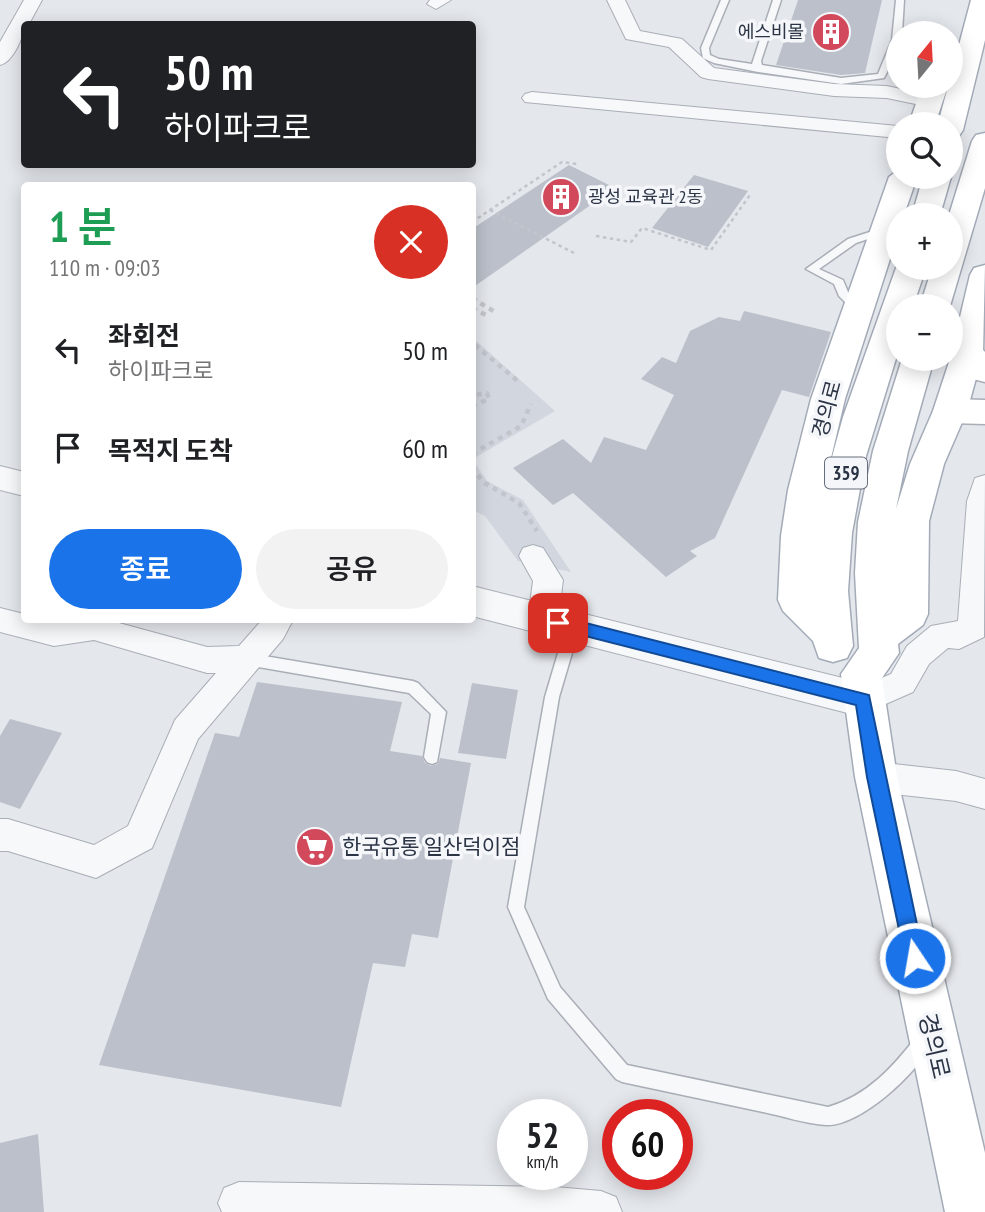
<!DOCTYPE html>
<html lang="ko">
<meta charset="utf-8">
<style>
body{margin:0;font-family:"PT Sans Narrow","Noto Sans KR",sans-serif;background:#f2f2f2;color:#202124;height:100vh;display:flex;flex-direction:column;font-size:26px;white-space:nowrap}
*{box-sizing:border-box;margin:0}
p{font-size:23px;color:#757577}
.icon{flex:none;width:38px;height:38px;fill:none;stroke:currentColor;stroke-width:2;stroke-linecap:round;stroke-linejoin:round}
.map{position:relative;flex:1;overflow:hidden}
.drawer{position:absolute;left:21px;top:182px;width:455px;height:441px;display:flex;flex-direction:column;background:#fff;border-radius:7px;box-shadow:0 4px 18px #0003}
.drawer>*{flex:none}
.hud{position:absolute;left:21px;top:21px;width:455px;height:147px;border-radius:7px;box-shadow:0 4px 18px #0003;background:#202124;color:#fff;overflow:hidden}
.needle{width:46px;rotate:18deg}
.controls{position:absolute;left:886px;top:21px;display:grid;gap:14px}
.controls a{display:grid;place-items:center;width:77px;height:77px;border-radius:50%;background:#fff;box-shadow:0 4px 18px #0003;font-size:35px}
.speed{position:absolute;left:497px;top:1099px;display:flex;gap:14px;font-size:35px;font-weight:700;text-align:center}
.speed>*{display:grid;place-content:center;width:91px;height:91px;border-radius:50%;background:#fff;box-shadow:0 4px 18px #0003;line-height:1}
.speed small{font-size:18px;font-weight:400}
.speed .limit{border:10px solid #d22;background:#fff;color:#111}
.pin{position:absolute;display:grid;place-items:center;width:60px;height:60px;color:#fff;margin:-30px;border-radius:14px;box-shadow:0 4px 10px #0006}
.me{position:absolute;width:77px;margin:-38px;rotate:348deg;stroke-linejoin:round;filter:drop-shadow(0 0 5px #0008)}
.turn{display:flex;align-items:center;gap:24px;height:147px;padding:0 28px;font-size:32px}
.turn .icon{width:91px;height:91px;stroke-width:2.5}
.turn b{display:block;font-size:49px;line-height:60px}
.round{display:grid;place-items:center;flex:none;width:74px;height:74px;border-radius:37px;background:#f2f2f2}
.head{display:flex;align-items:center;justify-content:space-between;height:119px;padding:0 28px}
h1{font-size:42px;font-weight:600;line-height:52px;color:#1e9e55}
.primary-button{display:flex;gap:14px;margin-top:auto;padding:14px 28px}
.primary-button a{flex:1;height:80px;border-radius:42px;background:#1a73e8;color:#fff;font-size:28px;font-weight:600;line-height:80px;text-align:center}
.primary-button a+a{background:#f2f2f2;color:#202124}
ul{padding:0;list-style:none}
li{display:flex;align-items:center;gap:21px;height:98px;padding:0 28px}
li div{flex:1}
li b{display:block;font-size:26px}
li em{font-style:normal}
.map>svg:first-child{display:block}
.built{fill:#d2d6de}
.building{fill:#bbc0ca}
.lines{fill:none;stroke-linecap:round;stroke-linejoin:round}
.service-casing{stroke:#a9aeb7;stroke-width:3}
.minor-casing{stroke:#a9aeb7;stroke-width:2}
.tertiary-casing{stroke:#a9aeb7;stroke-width:2}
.secondary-casing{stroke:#a9aeb7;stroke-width:3}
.primary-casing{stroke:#a3abb8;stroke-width:3}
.path-far1{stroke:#c2c5cb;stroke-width:2.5;stroke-dasharray:3.5 3.5;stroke-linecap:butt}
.path{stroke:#c2c5cb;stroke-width:4.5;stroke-dasharray:5 5;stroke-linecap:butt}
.service{fill:#f7f8fa;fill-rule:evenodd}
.minor{fill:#f7f8fa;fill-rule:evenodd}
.tertiary{fill:#f7f8fa;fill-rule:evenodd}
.secondary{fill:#fff;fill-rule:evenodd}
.primary{fill:#fff;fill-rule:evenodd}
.route{fill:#1a73e8;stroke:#114b97;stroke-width:2}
.labels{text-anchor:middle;stroke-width:7;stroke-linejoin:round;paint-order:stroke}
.far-poi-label{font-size:18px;fill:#2b3445;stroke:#f4f6f9;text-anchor:end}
.shield{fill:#f4f6f9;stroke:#676e7b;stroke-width:2}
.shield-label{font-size:19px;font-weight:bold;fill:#2b3445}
.street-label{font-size:21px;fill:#2b3445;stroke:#f4f6f9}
.poi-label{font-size:21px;fill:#2b3445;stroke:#f4f6f9;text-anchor:start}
.near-street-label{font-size:24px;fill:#2b3445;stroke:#f4f6f9}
</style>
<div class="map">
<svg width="985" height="1212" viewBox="0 0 985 1212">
<rect width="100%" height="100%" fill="#e4e7ec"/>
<g class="built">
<path d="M473 338 555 411 473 459H472Z"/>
<path d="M473 460 487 481 523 500 571 572 518 561 485 516 473 510Z"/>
</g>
<g class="building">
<path d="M798 0H882L865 73 841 75 776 65Z"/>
<path d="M569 165 615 188 472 288V229Z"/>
<path d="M694 175 748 191 708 247 652 228Z"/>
<path d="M744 311 831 332 809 397 782 390 715 538 690 551 697 556 666 577 573 493 553 505 513 468 563 439 591 463 604 437 646 450 674 395 641 379 662 357 676 363 690 331 719 317 740 321Z"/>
<path d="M257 682 402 702 390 751 422 756 425 763 431 766 438 764 440 758 471 763 438 938 412 934 405 967 373 963 341 1107 99 1065 215 733 239 737Z"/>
<path d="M472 683 518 690 506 759 458 753Z"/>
<path d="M10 719 62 733 20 809 0 802V736Z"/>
<path d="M38 1134 44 1212H0V1143Z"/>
</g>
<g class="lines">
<defs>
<g id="service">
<path d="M721 0H729L709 48 710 55 719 59 752 64 773 0H781L761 61 762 65 841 78 878 74 892 40 896 0H904L902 33H898V51L884 78 841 84 758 72 714 63 703 58 701 48Z"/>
<path d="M885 227 889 228V232L856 243 819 269 843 280 848 292 863 307 861 310H853L839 296 834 284 806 269 848 239Z"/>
<path d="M573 620 578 622 580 626 559 697 524 907 560 987 627 1065 828 1107C867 1096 893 1067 917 1036L923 1033 929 1036 932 1042C920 1071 860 1127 826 1125 806 1124 783 1116 763 1112 716 1102 669 1092 622 1082L616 1079 548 999 508 907 545 697 566 626 568 622Z"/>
<path d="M247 653 413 681 418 683 446 712 437 762 432 764 427 762 424 757 431 714 409 693 247 665 242 663 240 659 242 655Z"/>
</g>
<g id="minor">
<path d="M24 0H42L29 24H24C24 37 13 62 0 65V42Z"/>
<path d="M430 0H451L436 9 427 4Z"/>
<path d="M607 0H625L640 31 682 39 714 68 834 84 887 86 937 97 940 101 937 105 930 107 887 98 834 96 708 79 701 77 669 47 626 39Z"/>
<path d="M532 92 898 126V138L525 102 522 98 525 94Z"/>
<path d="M985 475 984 637 959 649 948 648 929 664 913 692 863 714 852 710 847 700 852 690 891 674 907 646 931 626 958 621 967 501 975 478Z"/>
<path d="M533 545 543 548 563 580 558 619 554 628 543 631 532 628 528 619 533 581 519 556 523 548Z"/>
<path d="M0 608 24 614V620H108L207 647 239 646 262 620H293L283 639 198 739 152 848 96 878 8 851H0V819H8L94 845 128 826 175 720 216 673H207L94 640 54 646 0 632Z"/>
<path d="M876 762 956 771 985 779V809L956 801 876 792 864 788 859 777 864 766Z"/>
<path d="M239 1182 555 1187 601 1191 616 1197 622 1212H222L218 1203 224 1188Z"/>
</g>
<g id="tertiary">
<path d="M0 466 24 472V496L0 490Z"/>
<path d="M472 586 863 683 877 688 883 700 877 712 863 717 472 616Z"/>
</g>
<g id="secondary">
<path d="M967 342 978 345 985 352V382L973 379 951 353 956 345Z"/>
<path d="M950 399 985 400V424L950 423 938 419 933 411 938 403Z"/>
</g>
<g id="primary">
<path d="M971 0H985V40L963 130 959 136 950 138V124H938Z"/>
<path d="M922 86H948L935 124H909Z"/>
<path d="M985 133V188L950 306H920L932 268H950L949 215 972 141 976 135Z"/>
<path d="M898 170V177H917L904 215H898V234L845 399 826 479 843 417 896 268 898 265V268H926L913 306H898V352L866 456 852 533 848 591 853 646 847 658 833 662 819 658 813 641 783 611 778 600 781 536 788 490 811 399 889 177Z"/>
<path d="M950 176 951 177 940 215H912L923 177Z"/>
<path d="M985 265 983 353 967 411 944 464 929 521 928 614 923 625 898 644 899 653 882 678 897 777 985 1153V1212H945L855 777 841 674 859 648 855 573 858 522 873 451 902 359H934L908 451 896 509 910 464 933 411 950 359 970 275 974 268Z"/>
</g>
</defs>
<use href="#service" class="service-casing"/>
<use href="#minor" class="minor-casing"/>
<use href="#tertiary" class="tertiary-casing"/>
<use href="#secondary" class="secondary-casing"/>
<use href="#primary" class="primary-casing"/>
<g class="path-far1">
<path d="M490 210 574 253"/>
<path d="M472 222 562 162 577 164"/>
<path d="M596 236 631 242 642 228 711 250 750 195"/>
</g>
<g class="path">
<path d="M472 298 495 312"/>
<path d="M472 308 486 315"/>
<path d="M475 345 520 383"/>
<path d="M472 406 489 399 487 393 475 395"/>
<path d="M472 454 521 426 531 404"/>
<path d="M472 467 483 482 519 503 537 531"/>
</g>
<use href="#service" class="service"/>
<use href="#minor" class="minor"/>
<use href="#tertiary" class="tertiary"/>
<use href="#secondary" class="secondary"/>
<use href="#primary" class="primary"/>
</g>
<path class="route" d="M558 616 869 695 924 958 921 965 915 968 908 965 905 958 867 777 856 705 558 629 552 627 550 623 552 618Z"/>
<defs>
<symbol id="building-disc" viewBox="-11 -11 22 22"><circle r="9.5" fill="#d1495b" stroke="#f4f6f9"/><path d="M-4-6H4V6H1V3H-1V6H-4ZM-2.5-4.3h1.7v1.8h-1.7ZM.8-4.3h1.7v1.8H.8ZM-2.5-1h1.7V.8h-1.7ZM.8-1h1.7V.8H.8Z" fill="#fff"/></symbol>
<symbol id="supermarket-disc" viewBox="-11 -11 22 22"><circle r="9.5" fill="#d1495b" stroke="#f4f6f9"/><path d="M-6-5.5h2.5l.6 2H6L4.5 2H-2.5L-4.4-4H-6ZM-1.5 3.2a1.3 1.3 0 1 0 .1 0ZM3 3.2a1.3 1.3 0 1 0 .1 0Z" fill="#fff"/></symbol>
</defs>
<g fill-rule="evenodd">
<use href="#building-disc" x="809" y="10" width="44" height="44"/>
<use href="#building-disc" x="539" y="175" width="44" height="44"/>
<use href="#supermarket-disc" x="293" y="825" width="44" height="44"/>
</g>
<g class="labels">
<g class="far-poi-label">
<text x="804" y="38">에스비몰</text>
<text x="588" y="203" text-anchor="start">광성 교육관 2동</text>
</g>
<rect class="shield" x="825" y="457.5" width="42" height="31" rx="5"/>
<g class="shield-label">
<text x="846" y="480">359</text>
</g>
<g class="street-label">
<text transform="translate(827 409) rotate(-75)" y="7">경의로</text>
</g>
<g class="poi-label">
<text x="342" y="854">한국유통 일산덕이점</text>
</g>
<g class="near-street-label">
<text transform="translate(934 1046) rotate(77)" y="8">경의로</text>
</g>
</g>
</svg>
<div class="controls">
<a><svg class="needle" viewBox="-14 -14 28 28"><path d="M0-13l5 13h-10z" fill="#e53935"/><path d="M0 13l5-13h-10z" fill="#757577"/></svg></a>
<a><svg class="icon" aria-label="search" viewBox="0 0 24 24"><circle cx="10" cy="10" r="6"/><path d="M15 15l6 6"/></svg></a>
<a>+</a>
<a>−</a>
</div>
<div class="speed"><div>52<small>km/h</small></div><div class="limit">60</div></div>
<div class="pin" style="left:558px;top:623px;background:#d93025"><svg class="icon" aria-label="arrive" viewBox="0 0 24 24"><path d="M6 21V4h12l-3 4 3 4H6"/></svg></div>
<svg class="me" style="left:915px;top:958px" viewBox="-20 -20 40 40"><circle r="17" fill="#1a73e8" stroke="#fff" stroke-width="3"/><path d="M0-11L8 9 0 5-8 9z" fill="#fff"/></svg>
<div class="hud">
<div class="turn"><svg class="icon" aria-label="left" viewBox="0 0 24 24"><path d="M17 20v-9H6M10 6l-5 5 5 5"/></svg><div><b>50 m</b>하이파크로</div></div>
</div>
<section class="drawer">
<div class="head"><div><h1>1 분</h1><p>110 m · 09:03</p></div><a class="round" style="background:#d93025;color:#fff"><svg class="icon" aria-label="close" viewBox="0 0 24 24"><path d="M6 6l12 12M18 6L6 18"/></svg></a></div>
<ul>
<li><svg class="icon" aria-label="left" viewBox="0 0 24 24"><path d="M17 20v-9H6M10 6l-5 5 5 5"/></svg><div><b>좌회전</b><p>하이파크로</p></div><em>50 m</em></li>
<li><svg class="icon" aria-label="arrive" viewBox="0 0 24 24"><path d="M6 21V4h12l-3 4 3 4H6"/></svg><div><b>목적지 도착</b></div><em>60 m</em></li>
</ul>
<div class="primary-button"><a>종료</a><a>공유</a></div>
</section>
</div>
